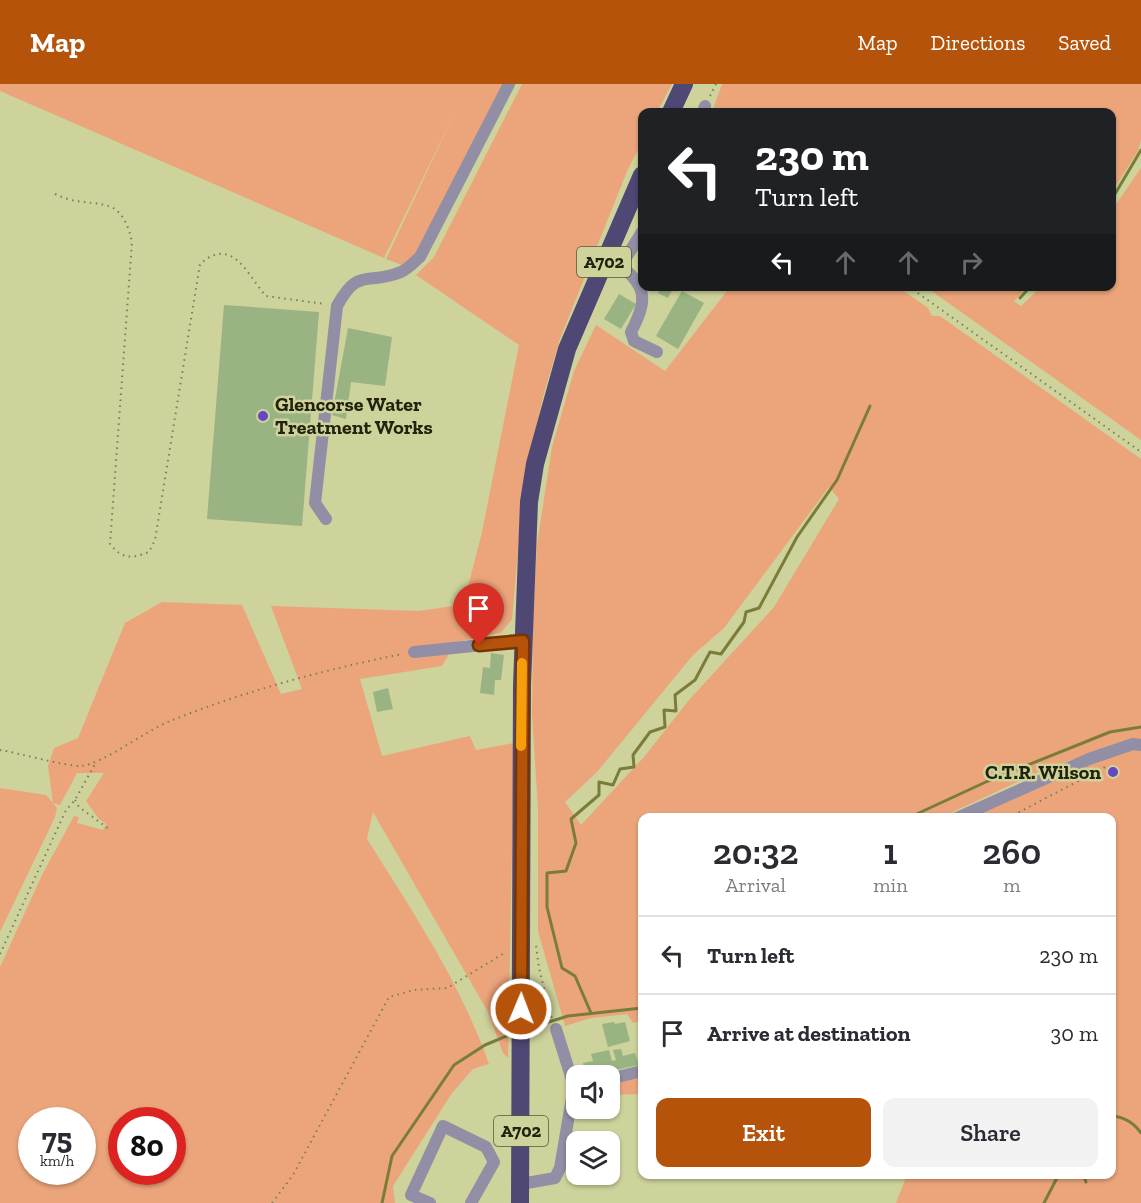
<!DOCTYPE html>
<style>
body{margin:0;font-family:"Zilla Slab",serif;background:#f2f2f3;color:#2b2b33;height:100vh;display:flex;flex-direction:column;font-size:22px;white-space:nowrap}
*{box-sizing:border-box;margin:0}
p{font-size:20px;color:#7c7c81}
.icon{flex:none;width:33px;height:33px;fill:none;stroke:currentColor;stroke-width:2;stroke-linecap:round;stroke-linejoin:round}
.map{position:relative;flex:1;overflow:hidden}
.drawer{position:absolute;left:638px;top:729px;width:478px;height:366px;display:flex;flex-direction:column;background:#fff;border-radius:12px;box-shadow:0 2px 4px #0004}
.drawer>*{flex:none}
.top-card{position:absolute;left:638px;top:24px;width:478px;height:183px;border-radius:12px;box-shadow:0 2px 4px #0004;background:#202124;color:#fff;overflow:hidden}
.buttons{position:absolute;left:566px;top:981px;display:grid;gap:12px}
.buttons a{display:grid;place-items:center;width:54px;height:54px;border-radius:12px;background:#fff;box-shadow:0 2px 4px #0004;font-size:30px}
.speed{position:absolute;left:18px;top:1023px;display:flex;gap:12px;font-size:30px;font-weight:700;text-align:center}
.speed>*{display:grid;place-content:center;width:78px;height:78px;border-radius:50%;background:#fff;box-shadow:0 2px 4px #0004;line-height:1}
.speed small{font-size:15px;font-weight:400}
.speed .limit{border:9px solid #d22;background:#fff;color:#111}
.pin{position:absolute;display:grid;place-items:center;width:51px;height:51px;color:#fff;margin:-62px -26px;border-radius:50% 50% 50% 0;rotate:-45deg;box-shadow:0 0 6px #0007}
.pin .icon{rotate:45deg}
.me{position:absolute;width:66px;margin:-33px;rotate:1deg;stroke-linejoin:round;filter:drop-shadow(0 0 4px #0008)}
.turn{display:flex;align-items:center;gap:21px;height:126px;padding:0 18px;font-size:27px}
.turn .icon{width:78px;height:78px;stroke-width:2.5}
.turn b{display:block;font-size:42px;line-height:51px}
.lanes{display:flex;align-items:center;height:57px;padding:0 18px;background:#0003;justify-content:center;gap:30px;direction:ltr}
.lanes .off{opacity:.35}
.eta{display:flex;justify-content:space-evenly;align-items:center;height:102px;text-align:center}
.eta b{font-size:36px;font-weight:600;line-height:42px}
.button{display:flex;gap:12px;margin-top:auto;padding:12px 18px}
.button a{flex:1;height:69px;border-radius:12px;background:#b45309;color:#fff;font-size:24px;font-weight:600;line-height:69px;text-align:center}
.button a+a{background:#f2f2f3;color:#2b2b33}
ul{padding:0;list-style:none}
li{display:flex;align-items:center;gap:18px;height:78px;padding:0 18px;border-top:2px solid #e1e1e2}
li div{flex:1}
li b{display:block;font-size:22px}
li em{font-style:normal}
header{display:flex;align-items:center;gap:36px;box-sizing:border-box;height:84px;padding:0 30px;background:#b45309;color:#fff}
header strong{font-size:28px}
nav{display:flex;gap:33px;margin-inline-start:auto;font-size:21px}
.map>svg:first-child{display:block}
.green{fill:#eca57b;fill-rule:evenodd}
.lines{fill:none;stroke-linecap:round;stroke-linejoin:round}
.stream{stroke:#7a7d3a;stroke-width:3}
.building{fill:#99b383}
.path{stroke:#7b7e57;stroke-width:2;stroke-dasharray:1.5 4.5;stroke-linecap:butt}
.minor{stroke:#918ea5;stroke-width:12}
.highway{stroke:#4f4774;stroke-width:18}
.route-casing{stroke:#753606;stroke-width:15}
.route{stroke:#b45309;stroke-width:10}
.slow{stroke:#f59e0b;stroke-width:10}
.poi-dot{fill:#6746bf;stroke:#ced29b;stroke-width:2}
.labels{text-anchor:middle;stroke-width:5;stroke-linejoin:round;paint-order:stroke}
.shield{fill:#ced29b;stroke:#565838;stroke-width:1.5}
.shield-label{font-size:18px;font-weight:bold;fill:#22230d}
.poi-label{font-size:20px;font-weight:bold;fill:#22230d;stroke:#ced29b;text-anchor:start}
</style>
<header>
<strong>Map</strong>
<nav><a>Map</a><a>Directions</a><a>Saved</a></nav>
</header>
<div class="map">
<svg width="1141" height="1119" viewBox="0 0 1141 1119">
<rect width="100%" height="100%" fill="#ced29b"/>
<g class="green">
<path d="M0 0H508L419 168 402 181 386 175 456 26 384 174 0 7Z"/>
<path d="M522 0H672L657 28H642V58L628 85 560 255 544 309 524 397 512 535 501 549 456 558 442 582 360 595 382 672 470 652 476 666 514 659 508 974 503 969 488 928 373 728 367 755C413 828 460 898 489 980L473 985 452 1009 393 1102 395 1119H0V883L42 791 74 732 79 733 77 739 103 746 106 740 99 735 86 717 104 689H77L60 721 53 719 57 724 55 733 0 848V704L46 711 53 719 48 682 54 664 78 654 125 539 162 518 242 521 281 610 302 605 271 522 419 527 453 522 468 503 482 448 519 261 416 191 434 173ZM32 1036H82V1088H32ZM122 1036H172V1088H122Z"/>
<path d="M722 0H1141V56L1138 67 1112 108V28H712Z"/>
<path d="M1141 84V356L926 203H1028L1014 217 1021 222 1041 203 1112 202V126Z"/>
<path d="M730 203H898L928 224 932 232H940L1141 375V655L1099 666 1039 688 942 733 642 734V937L633 939 627 930 591 934 565 942 538 847V725L532 630 533 536 537 460 552 363 574 287 596 241 665 287ZM829 403 839 415 774 523 689 616 644 673 581 741 565 718 597 688 693 571 724 544Z"/>
<path d="M1132 665H1141V1119H896L907 1091 1112 1090V734L964 733 1048 696Z"/>
<path d="M642 992V1010L609 1011V1000Z"/>
</g>
<g class="lines">
<g class="stream">
<path d="M1112 115 1141 66"/>
<path d="M1020 214 1031 202"/>
<path d="M908 734 988 697 1110 648 1141 643"/>
<path d="M591 929 575 892 562 884 547 823V789L566 787 576 759 571 735 599 711V698L613 701 620 685 634 683 633 671 650 648 665 643 664 626 676 627 675 611 695 596 710 568 721 570 744 538 746 528 759 524 797 453 837 396 870 322"/>
<path d="M526 945 568 932 642 924"/>
<path d="M1112 1032C1124 1033 1134 1039 1141 1049"/>
<path d="M1083 1090 1086 1098"/>
<path d="M382 1119 392 1072 454 981 485 961 514 949"/>
<path d="M1044 1119 1059 1090"/>
</g>
</g>
<g class="building">
<path d="M661 202H674L668 214 658 209Z"/>
<path d="M682 207 704 219 678 265 656 252Z"/>
<path d="M619 210 636 220 621 245 604 235Z"/>
<path d="M224 221 319 228 302 442 207 435Z"/>
<path d="M348 244 392 253 385 302 351 298 346 335 332 331Z"/>
<path d="M491 569 504 571 501 596H495L494 611 480 609 483 583 490 584Z"/>
<path d="M388 604 393 625 377 628 373 608Z"/>
<path d="M614 938 615 940 625 938 630 957 608 963 602 940Z"/>
<path d="M621 965 623 972 635 969 639 981 586 992 583 979 593 977 591 970 609 966 612 977 616 976 613 966Z"/>
</g>
<g class="lines">
<g class="path">
<path d="M710 12 716 0"/>
<path d="M55 110C93 129 120 103 132 158L110 460C122 475 131 475 149 468L155 456 200 180C233 151 247 191 266 212L325 220"/>
<path d="M908 202 1141 368"/>
<path d="M0 666C19 669 64 682 81 682 103 680 145 647 170 637 245 607 323 586 402 570"/>
<path d="M75 716 79 723 109 745"/>
<path d="M1008 734 1105 683"/>
<path d="M536 862 539 884 552 935"/>
<path d="M0 870 66 726 75 716 95 680"/>
<path d="M272 1119 293 1091 389 913 414 906 447 904 506 868"/>
</g>
<g class="minor">
<path d="M703 28 705 22"/>
<path d="M615 179 621 182 642 148"/>
<path d="M621 182C649 204 646 219 631 248L634 257 657 268"/>
<path d="M326 435 315 419 337 222C359 182 367 202 401 188 408 185 414 178 420 173L509 0"/>
<path d="M414 568 523 557"/>
<path d="M957 734 1089 675 1133 660 1141 661"/>
<path d="M609 995 642 987"/>
<path d="M521 1100 555 1094 560 1084 574 1002 556 945"/>
<path d="M430 1119 411 1111 443 1042 486 1063 494 1078 471 1119"/>
</g>
<g class="highway">
<path d="M671 28 684 0"/>
<path d="M520 1119 522 601 529 418 535 380 567 265 642 91"/>
</g>
</g>
<g class="lines">
<defs>
<path id="route" d="M479 561 523 557 521 925"/>
</defs>
<use href="#route" class="route-casing"/>
<use href="#route" class="route"/>
<path class="slow" d="M521 662 522 579"/>
</g>
<g class="poi-dot">
<circle cx="263" cy="332" r="6"/>
<circle cx="1113" cy="688" r="6"/>
</g>
<g class="labels">
<g class="shield">
<rect x="577" y="163" width="54" height="30" rx="4.5"/>
<rect x="494" y="1032" width="54" height="30" rx="4.5"/>
</g>
<g class="shield-label">
<text x="604" y="184">A702</text>
<text x="521" y="1053">A702</text>
</g>
<g class="poi-label">
<text x="275" y="327">Glencorse Water<tspan x="275" dy="23">Treatment Works</tspan></text>
<text x="1101" y="695" text-anchor="end">C.T.R. Wilson</text>
</g>
</g>
</svg>
<div class="buttons">
<a><svg class="icon" aria-label="sound" viewBox="0 0 24 24"><path d="M4 9h4l5-4v14l-5-4H4zM17 9q2 3 0 6"/></svg></a>
<a><svg class="icon" aria-label="layers" viewBox="0 0 24 24"><path d="M12 4l9 5-9 5-9-5zM3 14l9 5 9-5"/></svg></a>
</div>
<div class="speed"><div>75<small>km/h</small></div><div class="limit">80</div></div>
<div class="pin" style="left:479px;top:561px;background:#d93025"><svg class="icon" aria-label="arrive" viewBox="0 0 24 24"><path d="M6 21V4h12l-3 4 3 4H6"/></svg></div>
<svg class="me" style="left:521px;top:925px" viewBox="-20 -20 40 40"><circle r="17" fill="#b45309" stroke="#fff" stroke-width="3"/><path d="M0-11L8 9 0 5-8 9z" fill="#fff"/></svg>
<div class="top-card">
<div class="turn"><svg class="icon" aria-label="left" viewBox="0 0 24 24"><path d="M17 20v-9H6M10 6l-5 5 5 5"/></svg><div><b>230 m</b>Turn left</div></div>
<div class="lanes"><svg class="icon" aria-label="left" viewBox="0 0 24 24"><path d="M17 20v-9H6M10 6l-5 5 5 5"/></svg><svg class="icon off" aria-label="ahead" viewBox="0 0 24 24"><path d="M12 20V5M6 11l6-6 6 6"/></svg><svg class="icon off" aria-label="ahead" viewBox="0 0 24 24"><path d="M12 20V5M6 11l6-6 6 6"/></svg><svg class="icon off" aria-label="right" viewBox="0 0 24 24"><path d="M7 20v-9h11M14 6l5 5-5 5"/></svg></div>
</div>
<section class="drawer">
<div class="eta">
<div><b>20:32</b><p>Arrival</p></div>
<div><b>1</b><p>min</p></div>
<div><b>260</b><p>m</p></div>
</div>
<ul>
<li><svg class="icon" aria-label="left" viewBox="0 0 24 24"><path d="M17 20v-9H6M10 6l-5 5 5 5"/></svg><div><b>Turn left</b></div><em>230 m</em></li>
<li><svg class="icon" aria-label="arrive" viewBox="0 0 24 24"><path d="M6 21V4h12l-3 4 3 4H6"/></svg><div><b>Arrive at destination</b></div><em>30 m</em></li>
</ul>
<div class="button"><a>Exit</a><a>Share</a></div>
</section>
</div>
